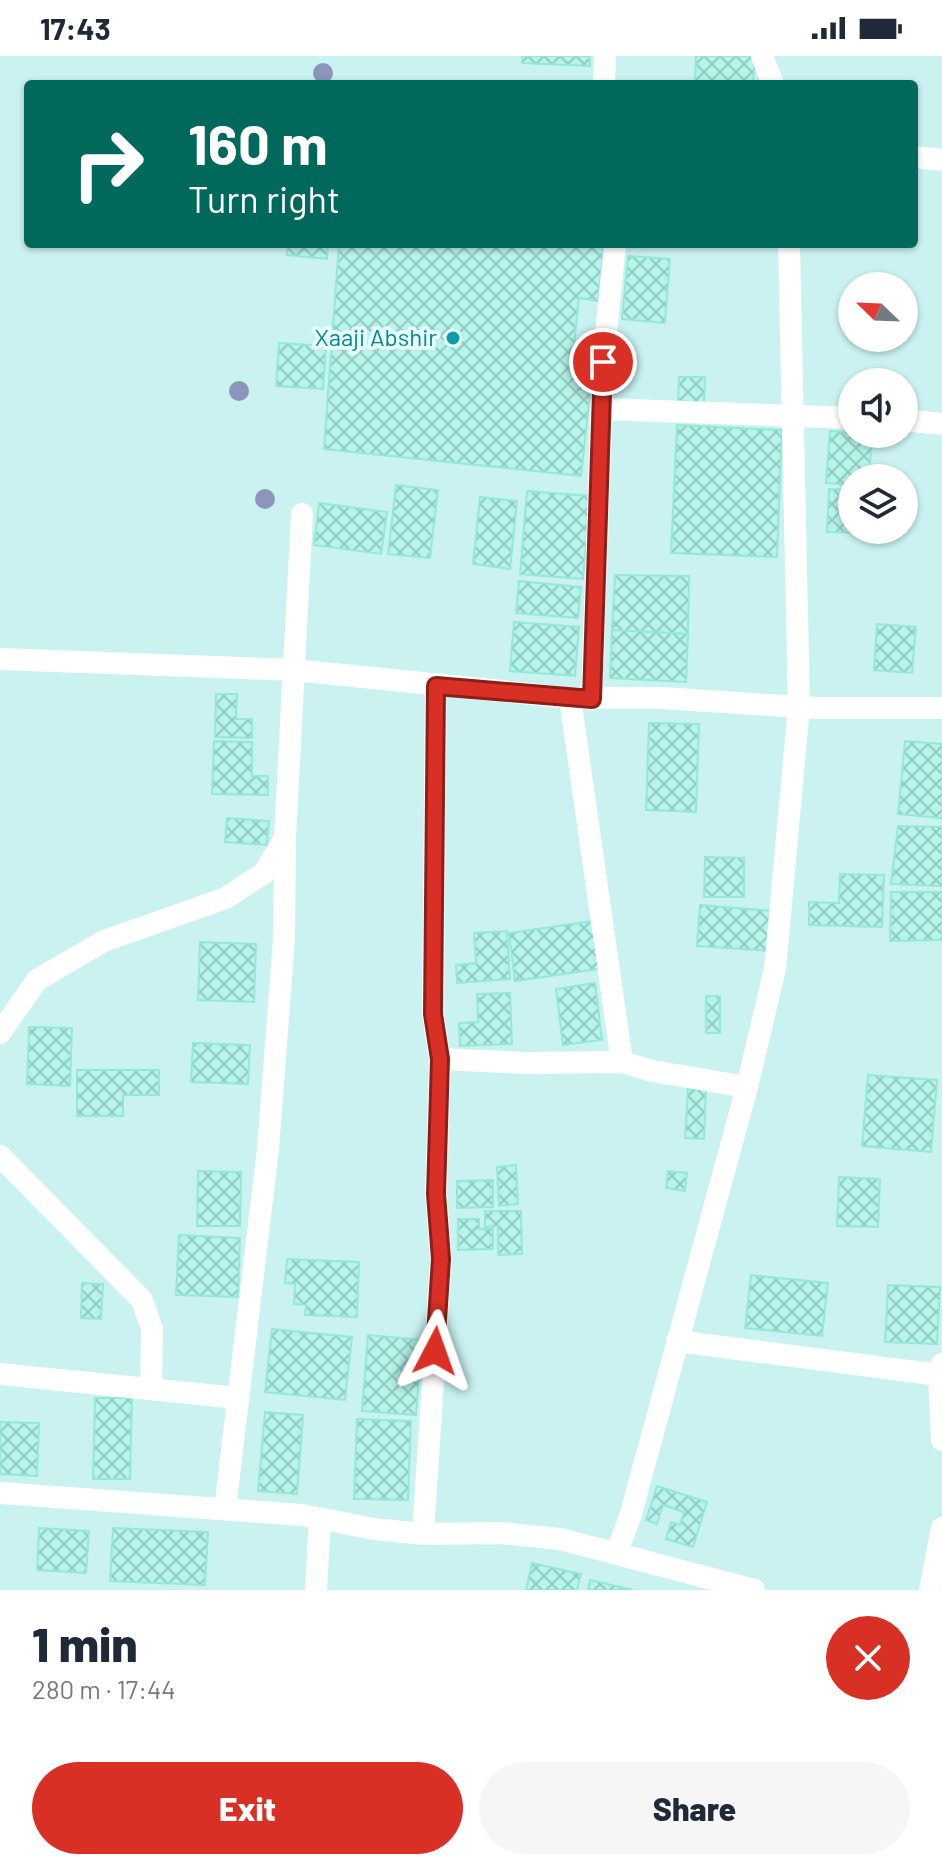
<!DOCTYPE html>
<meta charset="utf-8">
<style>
body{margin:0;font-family:Barlow,sans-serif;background:#f6f6f7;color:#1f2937;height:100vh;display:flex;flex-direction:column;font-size:30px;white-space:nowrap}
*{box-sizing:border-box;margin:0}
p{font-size:26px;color:#747a83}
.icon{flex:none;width:44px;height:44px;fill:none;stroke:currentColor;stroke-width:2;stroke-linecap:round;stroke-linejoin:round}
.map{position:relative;height:1534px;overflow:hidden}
.panel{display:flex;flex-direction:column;background:#fff;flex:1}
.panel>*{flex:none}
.top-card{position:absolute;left:24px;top:24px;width:894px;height:168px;border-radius:8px;box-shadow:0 2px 6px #0004;background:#00695c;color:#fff;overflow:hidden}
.needle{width:52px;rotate:293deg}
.controls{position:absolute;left:838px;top:216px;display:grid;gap:16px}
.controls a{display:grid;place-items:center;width:80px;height:80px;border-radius:50%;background:#fff;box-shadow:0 2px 6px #0004;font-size:40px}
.pin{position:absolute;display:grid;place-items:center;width:68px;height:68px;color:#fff;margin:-34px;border:4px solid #fff;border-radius:50%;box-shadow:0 2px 8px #0007}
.me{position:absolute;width:88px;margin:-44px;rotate:4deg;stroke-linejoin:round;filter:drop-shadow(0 0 6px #0008)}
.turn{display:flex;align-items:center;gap:28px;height:168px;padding:0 32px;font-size:36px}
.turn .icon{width:104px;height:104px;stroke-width:2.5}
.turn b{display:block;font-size:56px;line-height:68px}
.round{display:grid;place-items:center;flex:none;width:84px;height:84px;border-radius:42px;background:#f6f6f7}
.summary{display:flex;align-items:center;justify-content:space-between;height:136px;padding:0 32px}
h1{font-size:48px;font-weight:800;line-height:60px}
.button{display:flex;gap:16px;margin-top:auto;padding:16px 32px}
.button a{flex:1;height:92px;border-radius:48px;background:#d93025;color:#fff;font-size:32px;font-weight:800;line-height:92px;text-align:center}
.button a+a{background:#f6f6f7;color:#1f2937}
.status{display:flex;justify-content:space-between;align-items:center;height:56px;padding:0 40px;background:#fff;direction:ltr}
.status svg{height:22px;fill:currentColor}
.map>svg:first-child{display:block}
.residential{fill:#caf2f1;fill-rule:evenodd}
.building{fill:url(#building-cross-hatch);stroke:#93e8d8;stroke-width:2}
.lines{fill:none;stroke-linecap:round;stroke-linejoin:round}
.minor{stroke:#fff;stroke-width:22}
.tree{fill:#8d95bc}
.route-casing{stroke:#8d1f18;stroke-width:20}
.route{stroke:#d93025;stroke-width:14}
.culture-dot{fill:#0f9aa8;stroke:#e5feff;stroke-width:3}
.labels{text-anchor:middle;stroke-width:8;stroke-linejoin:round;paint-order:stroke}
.culture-label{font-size:24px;fill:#0d838f;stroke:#e5feff;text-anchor:end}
</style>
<div class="status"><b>17:43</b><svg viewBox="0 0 49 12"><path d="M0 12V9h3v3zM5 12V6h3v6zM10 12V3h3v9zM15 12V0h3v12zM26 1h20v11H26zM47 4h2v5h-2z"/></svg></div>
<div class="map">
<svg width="942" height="1534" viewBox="0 0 942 1534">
<defs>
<pattern id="building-cross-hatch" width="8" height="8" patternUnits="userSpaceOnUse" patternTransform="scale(2)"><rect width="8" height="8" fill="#b4f4ea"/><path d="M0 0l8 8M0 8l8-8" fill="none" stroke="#94cac2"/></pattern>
</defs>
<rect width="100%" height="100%" fill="#defcfd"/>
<path class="residential" d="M0 0H942V1534H0ZM28 28H914V188H28ZM852 230H904V282H852ZM852 326H904V378H852ZM852 422H904V474H852Z"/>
<g class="building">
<path d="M522 0H590V10L522 7Z"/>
<path d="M696 0H755L753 28H695Z"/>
<path d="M288 188H328L327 203 287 199Z"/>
<path d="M339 188H604L598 245 579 242 571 319 592 321 581 420 324 393Z"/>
<path d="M628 200 670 203 665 267 622 263Z"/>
<path d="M279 287 326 290 323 333 276 330Z"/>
<path d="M679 321H705L704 347 678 345Z"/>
<path d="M677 369 782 374 777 501 671 497Z"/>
<path d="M830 375 872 379 869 422H852V429L826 427Z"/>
<path d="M396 429 438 434 430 502 388 498Z"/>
<path d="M829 433 852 434V474H868V477L827 476Z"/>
<path d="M527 435 590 440 583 523 520 518Z"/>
<path d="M480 441 517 445 510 513 473 508Z"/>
<path d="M319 447 387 456 381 498 314 489Z"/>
<path d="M615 519 689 520 688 578 612 574Z"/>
<path d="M519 525 581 531 578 562 516 557Z"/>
<path d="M514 566 579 571 575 620 510 615Z"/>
<path d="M877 568 916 571 912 617 874 614Z"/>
<path d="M612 574 688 578 686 626 610 622Z"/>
<path d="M216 638H237L236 663H252V682L215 681Z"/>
<path d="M649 667 699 668 696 756 646 754Z"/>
<path d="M214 685 252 686V720H268V739L212 738Z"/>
<path d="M905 685 942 688V762L898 758Z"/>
<path d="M227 762 269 765 267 789 225 786Z"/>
<path d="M898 770 942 771V830L891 828Z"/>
<path d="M705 801 744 802V841H704Z"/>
<path d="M840 818 884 819 882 871 809 869V846L839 847Z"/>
<path d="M891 836H942V884L890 885Z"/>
<path d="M700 849 774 855 770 895 697 890Z"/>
<path d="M593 865 599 913 515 925 509 877Z"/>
<path d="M507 875 510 923 457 927 456 909 476 907 474 877Z"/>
<path d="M200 886 256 888 254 946 198 944Z"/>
<path d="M595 927 602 984 563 989 556 933Z"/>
<path d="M510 937 512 988 460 990 459 967 478 966 477 938Z"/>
<rect x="706" y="940" width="14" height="37"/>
<path d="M29 971 72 972 70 1030 27 1028Z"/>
<path d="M193 987 250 989 248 1028 191 1026Z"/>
<path d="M77 1014H159V1039H123V1060H77Z"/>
<path d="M868 1019 937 1024 931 1096 862 1090Z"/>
<path d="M688 1033 706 1034 704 1083 685 1082Z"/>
<path d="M516 1109 518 1148 499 1150 497 1111Z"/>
<path d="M198 1115 241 1116 240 1170H197Z"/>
<path d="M668 1115 687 1117 685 1135 666 1132Z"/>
<path d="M839 1121 880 1123 878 1171 837 1170Z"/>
<path d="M493 1124V1151L457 1152V1125Z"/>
<path d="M485 1155H521L522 1198 498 1199V1170L485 1171Z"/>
<path d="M458 1163H479V1173L493 1172V1193L458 1194Z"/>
<path d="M179 1179 240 1182 238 1241 176 1239Z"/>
<path d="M287 1203 359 1206 357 1261 305 1259 306 1249 294 1248 295 1228 285 1227Z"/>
<path d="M751 1219 828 1227 822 1280 745 1272Z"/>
<path d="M82 1227 103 1228 101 1263 81 1262Z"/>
<path d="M888 1229 940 1231 937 1288 885 1286Z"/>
<path d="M272 1273 352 1281 345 1344 265 1336Z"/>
<path d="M368 1279 422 1284 416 1359 362 1355Z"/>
<path d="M95 1342H132L130 1423H93Z"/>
<path d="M265 1356 303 1359 297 1438 258 1435Z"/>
<path d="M357 1363 411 1365 408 1444 354 1443Z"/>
<path d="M0 1366 39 1367 37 1420 0 1418Z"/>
<path d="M657 1430 707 1446 693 1491 666 1483 671 1466 680 1469 684 1456 663 1449 657 1468 646 1464Z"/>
<path d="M39 1472 89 1475 86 1517 37 1514Z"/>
<path d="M113 1472 208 1476 205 1529 110 1525Z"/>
<path d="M532 1507 581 1518 577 1534H526Z"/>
<path d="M590 1524 633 1534H588Z"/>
</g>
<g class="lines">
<g class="minor">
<path d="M762 0 773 28"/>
<path d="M604 28 605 0"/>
<path d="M914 101 942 104"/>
<path d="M602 353 852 362"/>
<path d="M904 364 942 368"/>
<path d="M0 603 294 614 570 642H662L815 652H942"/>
<path d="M570 642 622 1006"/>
<path d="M592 643 603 306 615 188"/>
<path d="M0 977 37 924 104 885 226 842 264 817 285 782"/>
<path d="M440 1003 526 1007 622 1006 652 1015 747 1031"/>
<path d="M0 1100 142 1244 152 1273 151 1333"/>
<path d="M677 1285 939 1319"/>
<path d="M942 1308 939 1319 942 1384"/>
<path d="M0 1318 238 1342"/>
<path d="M0 1437 302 1459 374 1473 423 1478 500 1477 560 1483 754 1534"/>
<path d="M225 1453 268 1093 284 883 285 782 302 458"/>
<path d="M423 1478 441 1203 436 1138 440 1003 433 958 436 630"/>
<path d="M616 1498 630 1461 747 1031 775 913 799 651 789 188"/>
<path d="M316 1534 320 1462"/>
<path d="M930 1534 942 1472"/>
</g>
</g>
<g class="tree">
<circle cx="323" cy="17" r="10"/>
<circle cx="239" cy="335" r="10"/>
<circle cx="265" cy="443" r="10"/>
</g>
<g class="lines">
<defs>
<path id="route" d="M435 1295 441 1203 436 1138 440 1003 433 958 436 630 592 643 603 306"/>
</defs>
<use href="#route" class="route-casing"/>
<use href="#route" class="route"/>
</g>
<circle class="culture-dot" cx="453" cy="282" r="8"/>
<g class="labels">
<g class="culture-label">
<text x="437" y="290">Xaaji Abshir</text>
</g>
</g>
</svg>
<div class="controls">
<a><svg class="needle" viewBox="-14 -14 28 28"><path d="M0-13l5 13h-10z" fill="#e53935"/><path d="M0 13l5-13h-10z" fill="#747a83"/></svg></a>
<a><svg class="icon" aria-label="sound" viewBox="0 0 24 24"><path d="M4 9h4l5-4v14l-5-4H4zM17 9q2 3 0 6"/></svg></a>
<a><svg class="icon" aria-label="layers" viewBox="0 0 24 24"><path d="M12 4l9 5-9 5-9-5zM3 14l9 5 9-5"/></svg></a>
</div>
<div class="pin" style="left:603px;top:306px;background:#d93025"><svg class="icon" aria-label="arrive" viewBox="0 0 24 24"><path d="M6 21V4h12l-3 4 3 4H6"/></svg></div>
<svg class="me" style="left:435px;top:1295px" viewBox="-20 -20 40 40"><path d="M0-17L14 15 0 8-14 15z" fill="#d93025" stroke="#fff" stroke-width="4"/></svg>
<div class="top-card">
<div class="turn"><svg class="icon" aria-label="right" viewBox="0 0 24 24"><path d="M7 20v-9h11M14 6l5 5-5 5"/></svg><div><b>160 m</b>Turn right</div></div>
</div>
</div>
<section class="panel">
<div class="summary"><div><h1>1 min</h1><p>280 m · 17:44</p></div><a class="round" style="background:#d93025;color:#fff"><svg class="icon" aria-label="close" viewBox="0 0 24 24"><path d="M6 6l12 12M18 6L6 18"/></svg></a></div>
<div class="button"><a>Exit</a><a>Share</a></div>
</section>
